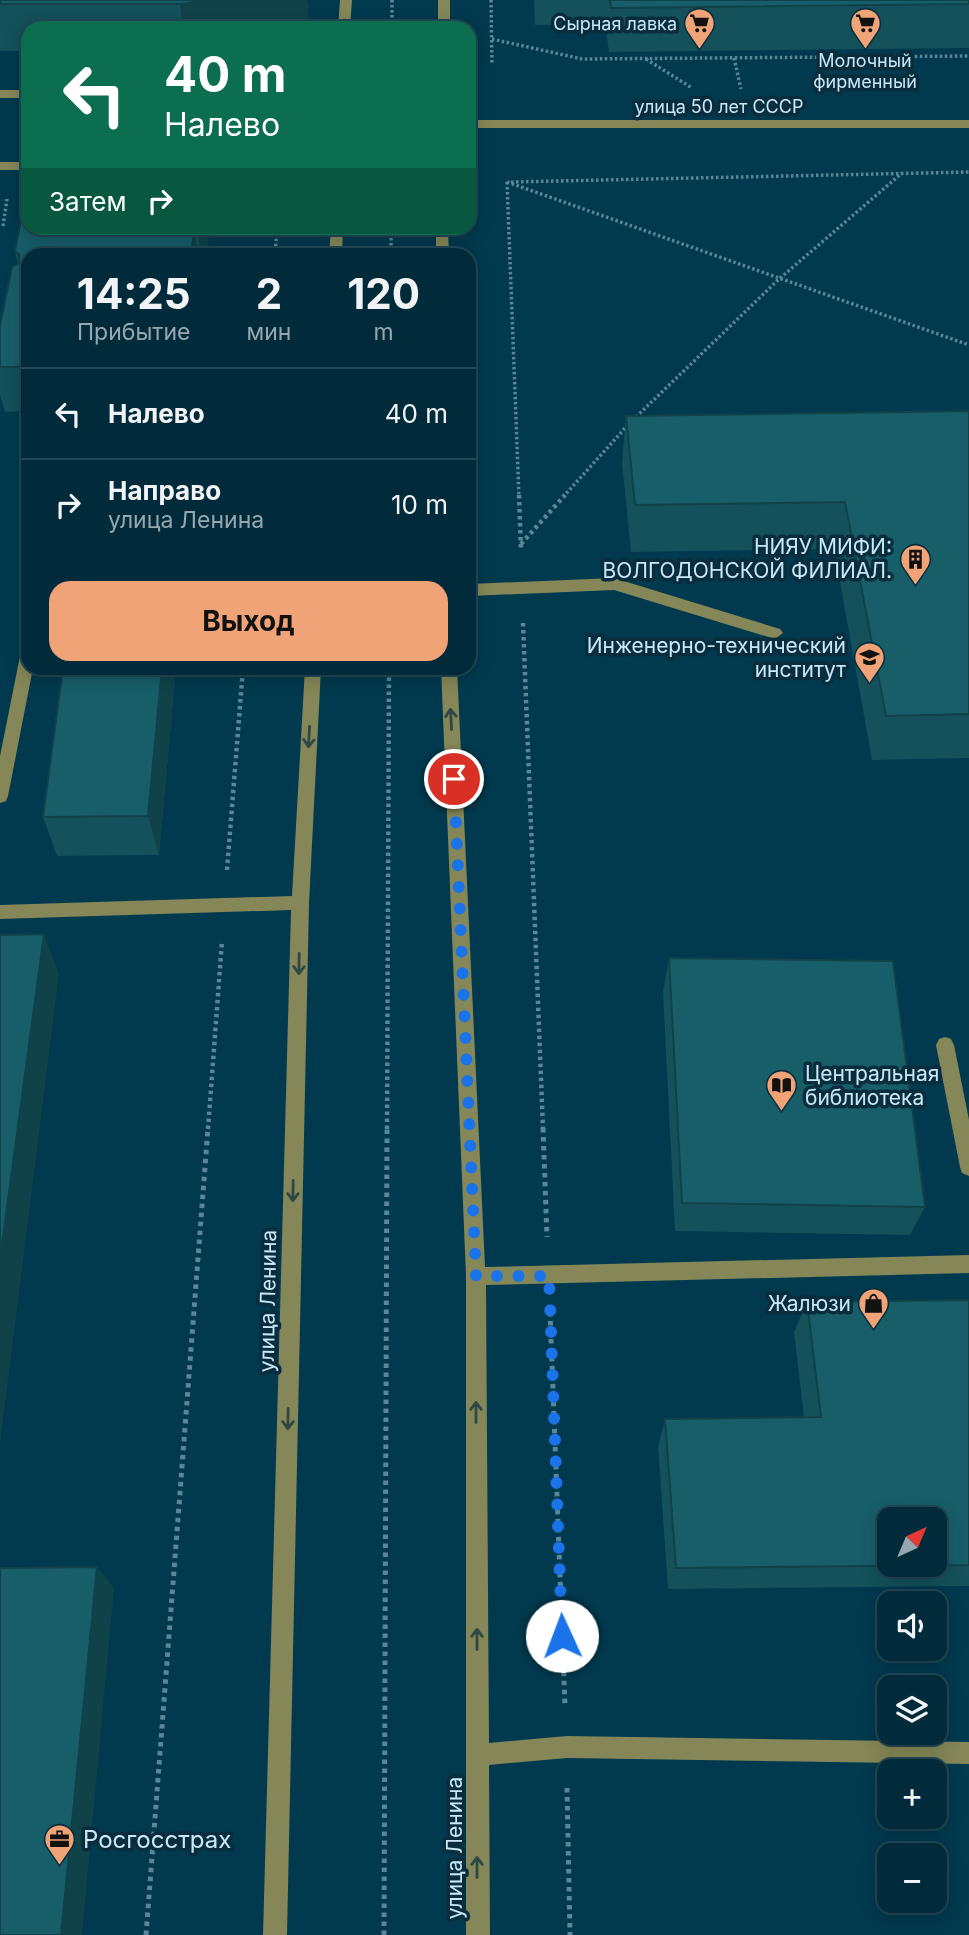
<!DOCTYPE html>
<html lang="ru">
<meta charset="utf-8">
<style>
body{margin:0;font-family:Inter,sans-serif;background:#0f3745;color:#f1f3f6;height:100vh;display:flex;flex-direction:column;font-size:26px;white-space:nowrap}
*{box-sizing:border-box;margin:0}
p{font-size:23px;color:#96a7af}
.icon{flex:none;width:38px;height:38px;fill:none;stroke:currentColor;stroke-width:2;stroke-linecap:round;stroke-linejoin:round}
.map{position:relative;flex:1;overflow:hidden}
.drawer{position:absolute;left:21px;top:248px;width:455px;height:427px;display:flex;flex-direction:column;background:#012b3a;border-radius:21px;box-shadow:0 4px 18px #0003,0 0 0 2px #234754}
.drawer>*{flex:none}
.guide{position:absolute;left:21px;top:21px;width:455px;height:214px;border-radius:21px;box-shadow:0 4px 18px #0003,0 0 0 2px #234754;background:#0b6e4f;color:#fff;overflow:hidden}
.needle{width:46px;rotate:44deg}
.controls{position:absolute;left:877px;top:1507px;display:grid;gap:14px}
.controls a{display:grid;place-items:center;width:70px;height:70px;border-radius:14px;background:#012b3a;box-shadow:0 4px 18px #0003,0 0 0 2px #234754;font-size:35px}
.pin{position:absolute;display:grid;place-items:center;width:60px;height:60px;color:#fff;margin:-30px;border:4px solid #fff;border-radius:50%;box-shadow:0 2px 7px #0007}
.me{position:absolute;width:77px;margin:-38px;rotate:358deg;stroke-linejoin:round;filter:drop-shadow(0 0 5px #0008)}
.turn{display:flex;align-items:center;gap:24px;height:147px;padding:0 28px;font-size:32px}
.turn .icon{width:91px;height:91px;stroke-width:2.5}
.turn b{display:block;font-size:49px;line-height:60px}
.then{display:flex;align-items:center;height:66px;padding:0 28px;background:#0003;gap:14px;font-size:26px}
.eta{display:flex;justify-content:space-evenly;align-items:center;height:119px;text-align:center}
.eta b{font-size:42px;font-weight:700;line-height:49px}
.button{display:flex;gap:14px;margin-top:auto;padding:14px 28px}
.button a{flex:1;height:80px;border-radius:21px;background:#efa377;color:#111;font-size:28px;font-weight:700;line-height:80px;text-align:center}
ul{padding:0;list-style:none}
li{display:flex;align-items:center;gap:21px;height:91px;padding:0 28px;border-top:2px solid #234754}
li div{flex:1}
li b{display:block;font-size:26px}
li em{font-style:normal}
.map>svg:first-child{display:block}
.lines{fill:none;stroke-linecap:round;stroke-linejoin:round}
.path-far2{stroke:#598699;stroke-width:3.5;stroke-dasharray:2.5 2.5;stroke-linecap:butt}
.path-far1{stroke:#598699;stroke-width:4.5;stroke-dasharray:3.5 3.5;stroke-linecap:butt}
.path{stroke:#598699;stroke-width:5;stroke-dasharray:4.5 4.5;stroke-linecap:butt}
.minor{fill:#858758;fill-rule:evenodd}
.wall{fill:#14515a}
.shaded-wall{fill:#10424a}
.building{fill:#175e69;stroke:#10424a;stroke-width:2;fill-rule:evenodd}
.oneway{stroke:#2f4845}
.route{stroke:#1a73e8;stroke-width:12;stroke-dasharray:0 21.6}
.labels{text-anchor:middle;stroke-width:7;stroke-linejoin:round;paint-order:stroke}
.far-poi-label{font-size:18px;fill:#c8e8f8;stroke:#0a2d3d;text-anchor:end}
.far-street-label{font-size:18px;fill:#c8e8f8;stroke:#0a2d3d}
.poi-label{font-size:21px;fill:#c8e8f8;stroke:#0a2d3d;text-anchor:end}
.street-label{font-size:21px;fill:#c8e8f8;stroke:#0a2d3d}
.near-poi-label{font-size:24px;fill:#c8e8f8;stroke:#0a2d3d;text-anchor:start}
</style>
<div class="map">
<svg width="969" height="1935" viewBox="0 0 969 1935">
<rect width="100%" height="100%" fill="#01394e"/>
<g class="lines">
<g class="path-far2">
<path d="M392 0V28"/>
<path d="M491 0 492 65"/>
<path d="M492 39 582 59 969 56"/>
<path d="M734 58 741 89"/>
<path d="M646 59 692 88"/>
<path d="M507 182 519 497"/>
<path d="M507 182 969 345"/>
<path d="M511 182 969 172"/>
<path d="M3 226 7 199"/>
<path d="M391 228V256"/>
<path d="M275 256 277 228"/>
<path d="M636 417 778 280 902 173"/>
<path d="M563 497 627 426"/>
</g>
<g class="path-far1">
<path d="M519 495 521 551"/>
<path d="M521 544 565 495"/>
<path d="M523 623 543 1129"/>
<path d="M227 870 243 668"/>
<path d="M208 1129 222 941"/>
<path d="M387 1129 389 668"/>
</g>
<g class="path">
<path d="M543 1128 547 1237"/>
<path d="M550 1312 565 1706"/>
<path d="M567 1788 570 1935"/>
<path d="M146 1935 208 1128"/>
<path d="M384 1935 387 1128"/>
</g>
<g class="minor">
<path d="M340 0H352L350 28H338Z"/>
<rect x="438" y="0" width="12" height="28"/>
<rect x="0" y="90" width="28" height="8"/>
<rect x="469" y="120" width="500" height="8"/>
<rect x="0" y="162" width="28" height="8"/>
<path d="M331 228H343L342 256H329Z"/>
<path d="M436 228H448L449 256H436Z"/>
<path d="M614 578 780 629 783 633 775 639 614 590 469 596V584Z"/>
<path d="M28 650V668H33L8 796 6 801 0 803V756L20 656Z"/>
<path d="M305 668H321L309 903 287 1935H263L291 910 0 919V905L292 896Z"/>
<path d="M441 668H457L485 1267 969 1255V1273L486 1285 489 1743 567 1736 969 1742V1764L567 1758 489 1765 490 1935H466V1276Z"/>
<path d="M945 1037 951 1039 954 1045 969 1120V1176L962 1173 960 1167 936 1045 939 1039Z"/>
</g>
</g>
<g class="wall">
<path d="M0 0H307L309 28H28V51H0Z"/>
<path d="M534 0H969V48L609 52 605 24 535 25Z"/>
<path d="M28 228H210L206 256H28V427L25 416 26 411 5 412 0 395V326L18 264 15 252Z"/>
<path d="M969 411V758L872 760 834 549 631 552 622 463 626 416Z"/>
<path d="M63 668H176L159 855 57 856 43 817Z"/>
<path d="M669 958 925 1207 910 1235 675 1231 663 992Z"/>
<path d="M969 1300V1586L668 1589 658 1446 665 1419 804 1417 794 1332 807 1302Z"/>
</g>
<g class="shaded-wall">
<path d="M210 0H307L309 28H183L180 4Z"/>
<path d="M197 228H210L206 256H201Z"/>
<path d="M194 229 198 256H191Z"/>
<path d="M162 668H176L159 855 148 816Z"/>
<path d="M44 934 59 974 0 1443V1259Z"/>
<path d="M97 1567 114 1588 82 1935H61Z"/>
</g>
<g class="building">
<path d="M0 0H210L180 4H0Z"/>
<path d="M610 0H969V4L611 8Z"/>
<path d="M28 183V228H197V229H194L191 256H28V367H0V326L12 267 19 263V254L15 252Z"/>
<path d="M28 397V416H25Z"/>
<path d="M969 411V714L886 716 845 502 635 505 626 416Z"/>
<path d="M63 668H162L148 816 43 817Z"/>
<path d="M44 934 0 1259V935Z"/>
<path d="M669 958 893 961 925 1207 682 1203Z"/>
<path d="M969 1300V1565L676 1568 665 1419 821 1417 807 1302ZM889 1519H934V1564H889Z"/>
<path d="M97 1567 61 1935H0V1568Z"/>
</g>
<defs><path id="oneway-shaft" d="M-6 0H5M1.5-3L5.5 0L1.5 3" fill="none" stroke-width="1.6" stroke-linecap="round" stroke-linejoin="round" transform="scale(1.75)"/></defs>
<g class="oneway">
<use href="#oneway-shaft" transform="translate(451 719) rotate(-93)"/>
<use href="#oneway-shaft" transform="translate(309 737) rotate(93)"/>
<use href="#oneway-shaft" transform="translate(299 964) rotate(91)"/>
<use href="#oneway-shaft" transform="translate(293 1191) rotate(91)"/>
<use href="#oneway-shaft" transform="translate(476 1412) rotate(-90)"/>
<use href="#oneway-shaft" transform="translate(288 1419) rotate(91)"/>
<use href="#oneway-shaft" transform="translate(477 1639) rotate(-90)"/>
<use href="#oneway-shaft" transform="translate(477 1867) rotate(-90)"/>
</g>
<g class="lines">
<path class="route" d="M454 779 476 1276H549L562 1636"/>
</g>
<defs>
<symbol id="supermarket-pin" viewBox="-11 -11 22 30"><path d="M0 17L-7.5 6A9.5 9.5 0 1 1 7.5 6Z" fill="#efa377" stroke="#0a2d3d"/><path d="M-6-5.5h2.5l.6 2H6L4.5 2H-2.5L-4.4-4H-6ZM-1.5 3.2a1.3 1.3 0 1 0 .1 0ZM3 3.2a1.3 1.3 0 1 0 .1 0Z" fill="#111"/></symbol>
<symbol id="building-pin" viewBox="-11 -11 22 30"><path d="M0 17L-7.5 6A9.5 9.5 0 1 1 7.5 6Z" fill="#efa377" stroke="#0a2d3d"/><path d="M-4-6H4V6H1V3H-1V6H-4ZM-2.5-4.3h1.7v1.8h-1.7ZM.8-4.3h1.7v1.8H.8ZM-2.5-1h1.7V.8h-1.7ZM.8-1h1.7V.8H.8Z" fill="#111"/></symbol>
<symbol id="university-pin" viewBox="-11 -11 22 30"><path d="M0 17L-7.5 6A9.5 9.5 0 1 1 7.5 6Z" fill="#efa377" stroke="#0a2d3d"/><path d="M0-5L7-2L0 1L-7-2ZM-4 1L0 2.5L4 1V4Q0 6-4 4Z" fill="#111"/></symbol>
<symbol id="library-pin" viewBox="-11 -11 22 30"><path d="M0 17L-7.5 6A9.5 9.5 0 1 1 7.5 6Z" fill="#efa377" stroke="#0a2d3d"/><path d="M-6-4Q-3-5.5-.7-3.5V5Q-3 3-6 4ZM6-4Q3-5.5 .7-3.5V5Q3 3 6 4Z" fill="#111"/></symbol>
<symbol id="shop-pin" viewBox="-11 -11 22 30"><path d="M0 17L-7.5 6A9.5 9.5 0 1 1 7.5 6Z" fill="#efa377" stroke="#0a2d3d"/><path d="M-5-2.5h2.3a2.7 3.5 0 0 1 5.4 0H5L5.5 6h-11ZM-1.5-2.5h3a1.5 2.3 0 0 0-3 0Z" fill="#111"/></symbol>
<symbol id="office-pin" viewBox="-11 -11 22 30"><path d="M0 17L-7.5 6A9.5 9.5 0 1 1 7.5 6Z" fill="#efa377" stroke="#0a2d3d"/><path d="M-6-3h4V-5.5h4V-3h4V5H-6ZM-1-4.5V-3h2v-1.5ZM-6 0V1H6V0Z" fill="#111"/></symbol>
</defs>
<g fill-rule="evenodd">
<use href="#supermarket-pin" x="848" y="6" width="35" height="47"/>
<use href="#supermarket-pin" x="682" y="6" width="35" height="47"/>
<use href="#building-pin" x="898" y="542" width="35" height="47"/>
<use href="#university-pin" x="852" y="640" width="35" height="47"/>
<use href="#library-pin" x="764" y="1068" width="35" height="47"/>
<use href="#shop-pin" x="856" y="1286" width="35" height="47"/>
<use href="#office-pin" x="42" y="1822" width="35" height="47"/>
</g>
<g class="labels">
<g class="far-poi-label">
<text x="677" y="30">Сырная лавка</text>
<text x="865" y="67" text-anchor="middle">Молочный<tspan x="865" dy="21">фирменный</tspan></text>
</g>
<g class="far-street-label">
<text x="719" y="113">улица 50 лет СССР</text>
</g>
<g class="poi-label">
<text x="892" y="554">НИЯУ МИФИ:<tspan x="892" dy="24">ВОЛГОДОНСКОЙ ФИЛИАЛ.</tspan></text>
<text x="846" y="653">Инженерно-технический<tspan x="846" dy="24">институт</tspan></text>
<text x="805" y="1081" text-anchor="start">Центральная<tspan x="805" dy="24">библиотека</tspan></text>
<text x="851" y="1311">Жалюзи</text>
</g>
<g class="street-label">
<text transform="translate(268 1301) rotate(-89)" y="7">улица Ленина</text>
<text transform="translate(455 1848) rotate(-90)" y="7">улица Ленина</text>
</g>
<g class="near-poi-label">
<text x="83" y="1848">Росгосстрах</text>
</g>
</g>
</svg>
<div class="controls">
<a><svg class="needle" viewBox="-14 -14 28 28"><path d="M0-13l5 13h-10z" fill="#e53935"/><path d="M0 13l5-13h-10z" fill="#96a7af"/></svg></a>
<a><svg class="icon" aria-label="sound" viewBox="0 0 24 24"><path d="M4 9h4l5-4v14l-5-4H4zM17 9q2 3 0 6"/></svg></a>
<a><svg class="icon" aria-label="layers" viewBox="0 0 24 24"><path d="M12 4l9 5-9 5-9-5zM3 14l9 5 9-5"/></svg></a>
<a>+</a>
<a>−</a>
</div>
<div class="pin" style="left:454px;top:779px;background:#d93025"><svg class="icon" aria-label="arrive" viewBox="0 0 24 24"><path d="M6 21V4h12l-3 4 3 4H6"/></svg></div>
<svg class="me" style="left:562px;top:1636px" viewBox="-20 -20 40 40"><circle r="19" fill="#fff"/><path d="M0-13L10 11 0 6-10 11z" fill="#1a73e8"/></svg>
<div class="guide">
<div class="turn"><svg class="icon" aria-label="left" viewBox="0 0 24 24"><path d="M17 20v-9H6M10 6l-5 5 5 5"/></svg><div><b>40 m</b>Налево</div></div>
<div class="then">Затем<svg class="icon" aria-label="right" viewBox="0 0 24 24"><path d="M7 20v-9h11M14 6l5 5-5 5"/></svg></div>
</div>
<section class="drawer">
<div class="eta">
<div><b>14:25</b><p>Прибытие</p></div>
<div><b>2</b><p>мин</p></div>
<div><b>120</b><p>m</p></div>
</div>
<ul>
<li><svg class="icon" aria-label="left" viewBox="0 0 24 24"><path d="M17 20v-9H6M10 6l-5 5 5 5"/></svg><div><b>Налево</b></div><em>40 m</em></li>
<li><svg class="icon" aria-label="right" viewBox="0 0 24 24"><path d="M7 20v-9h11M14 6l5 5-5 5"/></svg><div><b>Направо</b><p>улица Ленина</p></div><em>10 m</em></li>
</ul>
<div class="button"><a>Выход</a></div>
</section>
</div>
